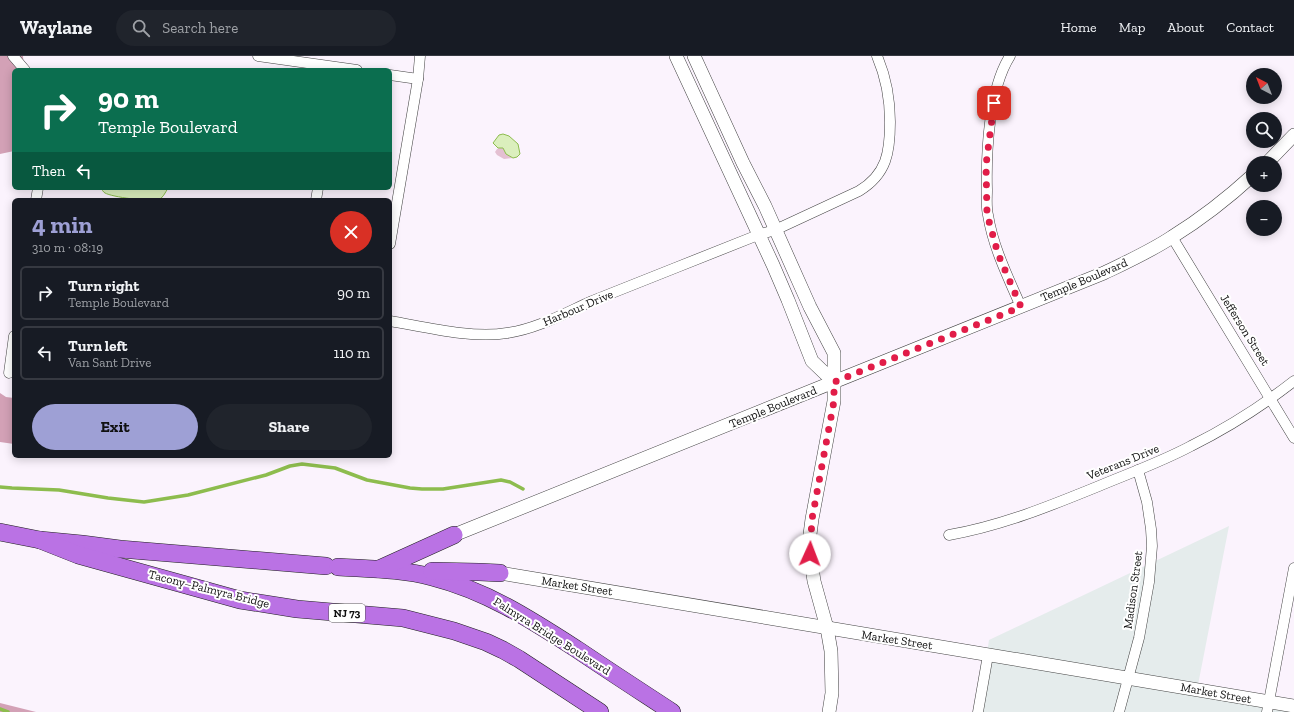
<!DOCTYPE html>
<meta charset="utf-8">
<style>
body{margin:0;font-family:"Zilla Slab",serif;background:#20242c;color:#f1f3f6;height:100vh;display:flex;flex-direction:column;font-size:15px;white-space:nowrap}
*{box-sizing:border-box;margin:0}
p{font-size:13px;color:#9ea1a6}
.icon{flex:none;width:22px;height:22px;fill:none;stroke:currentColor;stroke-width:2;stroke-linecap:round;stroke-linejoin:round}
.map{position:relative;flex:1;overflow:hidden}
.drawer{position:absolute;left:12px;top:142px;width:380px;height:260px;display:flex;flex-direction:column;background:#171b24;border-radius:6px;box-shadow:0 2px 10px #0003}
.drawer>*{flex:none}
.hud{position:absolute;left:12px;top:12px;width:380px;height:122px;border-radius:6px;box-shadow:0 2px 10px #0003;background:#0b6e4f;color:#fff;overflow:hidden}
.needle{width:26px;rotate:318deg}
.controls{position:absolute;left:1246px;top:12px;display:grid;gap:8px}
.controls a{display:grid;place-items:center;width:36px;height:36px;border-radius:50%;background:#171b24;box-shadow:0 2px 10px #0003;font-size:20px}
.pin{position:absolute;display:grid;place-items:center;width:34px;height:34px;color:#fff;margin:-17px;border-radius:8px;box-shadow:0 2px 6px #0006}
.me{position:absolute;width:44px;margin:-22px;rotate:2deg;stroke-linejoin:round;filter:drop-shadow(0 0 3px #0008)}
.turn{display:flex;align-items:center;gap:14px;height:84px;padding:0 20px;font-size:18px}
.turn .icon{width:52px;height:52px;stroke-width:2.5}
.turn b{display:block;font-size:28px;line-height:34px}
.then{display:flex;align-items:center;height:38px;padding:0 20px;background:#0003;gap:8px;font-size:15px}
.round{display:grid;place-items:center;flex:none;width:42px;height:42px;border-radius:21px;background:#20242c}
.summary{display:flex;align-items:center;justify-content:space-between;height:68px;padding:0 20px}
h1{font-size:24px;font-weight:700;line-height:30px;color:#9ea0d5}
.primary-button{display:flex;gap:8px;margin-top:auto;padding:8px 20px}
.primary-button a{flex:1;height:46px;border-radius:24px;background:#9ea0d5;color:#111;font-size:16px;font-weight:700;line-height:46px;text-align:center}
.primary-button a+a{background:#20242c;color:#f1f3f6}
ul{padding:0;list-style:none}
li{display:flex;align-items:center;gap:12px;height:54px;margin:0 8px 6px;padding:0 12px;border:2px solid #363941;border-radius:6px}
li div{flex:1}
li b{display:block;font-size:15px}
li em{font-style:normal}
header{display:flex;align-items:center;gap:24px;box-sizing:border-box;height:56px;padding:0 20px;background:#171b24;border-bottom:1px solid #363941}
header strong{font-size:19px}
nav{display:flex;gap:22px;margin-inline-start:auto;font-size:14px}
.search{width:280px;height:36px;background:#20242c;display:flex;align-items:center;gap:10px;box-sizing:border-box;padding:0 14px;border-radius:22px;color:#9ea1a6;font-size:15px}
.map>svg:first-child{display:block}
.industrial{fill:#e5ecec}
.green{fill:#e4c0d2}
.forest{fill:#d3a1b6}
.water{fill:#dbefbd;stroke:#8dbc4e}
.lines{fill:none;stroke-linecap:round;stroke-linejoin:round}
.stream{stroke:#8dbc4e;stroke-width:3.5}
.minor-casing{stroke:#424242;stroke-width:11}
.tertiary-casing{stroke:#424242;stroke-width:14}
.trunk-casing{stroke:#202020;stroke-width:18}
.minor{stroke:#fff;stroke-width:10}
.tertiary{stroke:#fff;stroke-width:13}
.trunk{stroke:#ba72e4;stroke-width:17}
.route{stroke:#e11d48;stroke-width:7;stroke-dasharray:0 12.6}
.labels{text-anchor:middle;stroke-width:4;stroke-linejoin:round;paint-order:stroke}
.shield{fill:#fff;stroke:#575757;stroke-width:1}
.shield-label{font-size:11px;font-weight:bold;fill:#0f0f0f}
.street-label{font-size:12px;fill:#0f0f0f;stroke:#fff}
</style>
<header>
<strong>Waylane</strong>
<div class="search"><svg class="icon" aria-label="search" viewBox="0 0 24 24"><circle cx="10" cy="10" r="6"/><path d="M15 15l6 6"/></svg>Search here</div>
<nav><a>Home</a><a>Map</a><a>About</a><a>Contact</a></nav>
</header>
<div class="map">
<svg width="1294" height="656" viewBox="0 0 1294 656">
<rect width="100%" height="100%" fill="#fbf3fd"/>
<path class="industrial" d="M1229 470 1197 634 1294 656H978L989 584Z"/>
<path class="green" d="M501 91C507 94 505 98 513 102L504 103 497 99 495 96 497 93Z"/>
<g class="forest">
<path d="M0 0H23L24 14H14V95L0 98Z"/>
<path d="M0 337 6 341 14 342V388L0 386Z"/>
<path d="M0 647 36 656H0Z"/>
</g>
<g class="water">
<path d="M503 78 509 80 518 88 520 98 517 101 513 102 506 98 503 92H498L493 87 499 79Z"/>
<path d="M100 132H168C165 137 163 142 158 144 149 146 112 141 105 137 104 137 101 132 100 132Z"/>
</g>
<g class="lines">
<g class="stream">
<path d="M0 431 12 432 59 434 108 442 144 446 188 439 266 419 290 410 302 408 335 412 367 424 410 432 422 433H443L501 424 510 426 523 433"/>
<path d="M0 653 8 656"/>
</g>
<defs>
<g id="minor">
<path d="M13 0 25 14"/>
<path d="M258 0 357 14"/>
<path d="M1010 0C989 33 986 95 987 134 987 142 986 151 988 159 993 191 1008 221 1021 251"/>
<path d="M390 19 418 23"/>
<path d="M36 144 38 132"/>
<path d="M316 144 318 132"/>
<path d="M1172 181 1294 382"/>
<path d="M390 188 418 23 420 0"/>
<path d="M390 265C425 271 472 283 507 277 537 273 565 257 592 245 647 223 703 201 758 179L775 174 859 135C887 118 890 96 890 66 890 43 886 21 877 0"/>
<path d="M9 317 14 280"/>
<path d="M949 479C1001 470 1050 450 1099 430 1130 417 1161 406 1191 390 1227 372 1262 350 1294 325"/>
<path d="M978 656 988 599"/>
<path d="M1119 656 1139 582 1149 526 1152 490 1151 473 1147 446 1138 414"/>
<path d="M1267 656 1294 512"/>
</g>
<g id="tertiary">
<path d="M676 0 773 209 788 244 812 305 834 326"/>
<path d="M694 0 743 107 765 150 810 251 834 297V345L812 463 809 486 810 498 814 525 827 572 831 595 832 637 829 656"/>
<path d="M1267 107 1294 79"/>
<path d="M454 479 1104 217C1127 206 1151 195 1172 181 1201 163 1228 142 1253 119"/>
<path d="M500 517 1294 650"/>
</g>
<g id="trunk">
<path d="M0 476 40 484 82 488 120 493 326 510"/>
<path d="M40 484 78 499 240 544 297 553 403 562 454 575 486 586 503 594 519 603 600 656"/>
<path d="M338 511C369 513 402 513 432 521 487 535 530 563 578 594 609 615 640 635 672 656"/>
<path d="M379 513 454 479"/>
<path d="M432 515 479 516 500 517"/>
</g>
</defs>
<use href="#minor" class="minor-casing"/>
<use href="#tertiary" class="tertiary-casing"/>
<use href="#trunk" class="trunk-casing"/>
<use href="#minor" class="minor"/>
<use href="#tertiary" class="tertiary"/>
<use href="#trunk" class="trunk"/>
</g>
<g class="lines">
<path class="route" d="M810 498 812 463 834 345V326L1021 251 998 198 987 158 986 109 994 47"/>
</g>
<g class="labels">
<rect class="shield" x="329" y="548" width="36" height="18" rx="3"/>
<g class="shield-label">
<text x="347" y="561">NJ 73</text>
</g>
<g class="street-label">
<text transform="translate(1084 224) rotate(-23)" y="4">Temple Boulevard</text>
<text transform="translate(578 252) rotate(-23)" y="4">Harbour Drive</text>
<text transform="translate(1245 274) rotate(58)" y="4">Jefferson Street</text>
<text transform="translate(773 351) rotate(-22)" y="4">Temple Boulevard</text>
<text transform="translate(1123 406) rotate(-22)" y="4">Veterans Drive</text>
<text transform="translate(577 530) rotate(9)" y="4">Market Street</text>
<text transform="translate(209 533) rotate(14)" y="4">Tacony–Palmyra Bridge</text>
<text transform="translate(1133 534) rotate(-82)" y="4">Madison Street</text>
<text transform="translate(552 580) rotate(32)" y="4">Palmyra Bridge Boulevard</text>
<text transform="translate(897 584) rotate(9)" y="4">Market Street</text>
<text transform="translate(1216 637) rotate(10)" y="4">Market Street</text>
</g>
</g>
</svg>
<div class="controls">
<a><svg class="needle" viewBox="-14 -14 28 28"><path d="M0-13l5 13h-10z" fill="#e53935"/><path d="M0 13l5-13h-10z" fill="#9ea1a6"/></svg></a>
<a><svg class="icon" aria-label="search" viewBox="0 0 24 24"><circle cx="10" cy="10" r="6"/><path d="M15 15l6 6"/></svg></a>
<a>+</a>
<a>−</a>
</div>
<div class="pin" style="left:994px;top:47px;background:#d93025"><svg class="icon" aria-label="arrive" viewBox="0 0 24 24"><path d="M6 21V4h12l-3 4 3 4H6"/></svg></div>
<svg class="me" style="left:810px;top:498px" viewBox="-20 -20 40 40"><circle r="19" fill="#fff"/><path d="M0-13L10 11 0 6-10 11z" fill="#e11d48"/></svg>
<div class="hud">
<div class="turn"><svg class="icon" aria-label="right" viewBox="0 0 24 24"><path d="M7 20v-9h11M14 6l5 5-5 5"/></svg><div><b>90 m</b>Temple Boulevard</div></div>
<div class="then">Then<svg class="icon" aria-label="left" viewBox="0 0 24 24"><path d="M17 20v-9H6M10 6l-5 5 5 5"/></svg></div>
</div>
<section class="drawer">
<div class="summary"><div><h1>4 min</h1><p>310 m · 08:19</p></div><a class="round" style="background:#d93025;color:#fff"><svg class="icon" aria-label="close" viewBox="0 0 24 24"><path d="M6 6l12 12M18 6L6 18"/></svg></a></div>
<ul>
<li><svg class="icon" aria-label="right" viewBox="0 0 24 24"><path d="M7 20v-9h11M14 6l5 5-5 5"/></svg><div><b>Turn right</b><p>Temple Boulevard</p></div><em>90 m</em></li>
<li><svg class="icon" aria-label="left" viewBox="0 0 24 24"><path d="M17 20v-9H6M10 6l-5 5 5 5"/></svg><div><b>Turn left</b><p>Van Sant Drive</p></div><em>110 m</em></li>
</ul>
<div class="primary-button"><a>Exit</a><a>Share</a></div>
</section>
</div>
